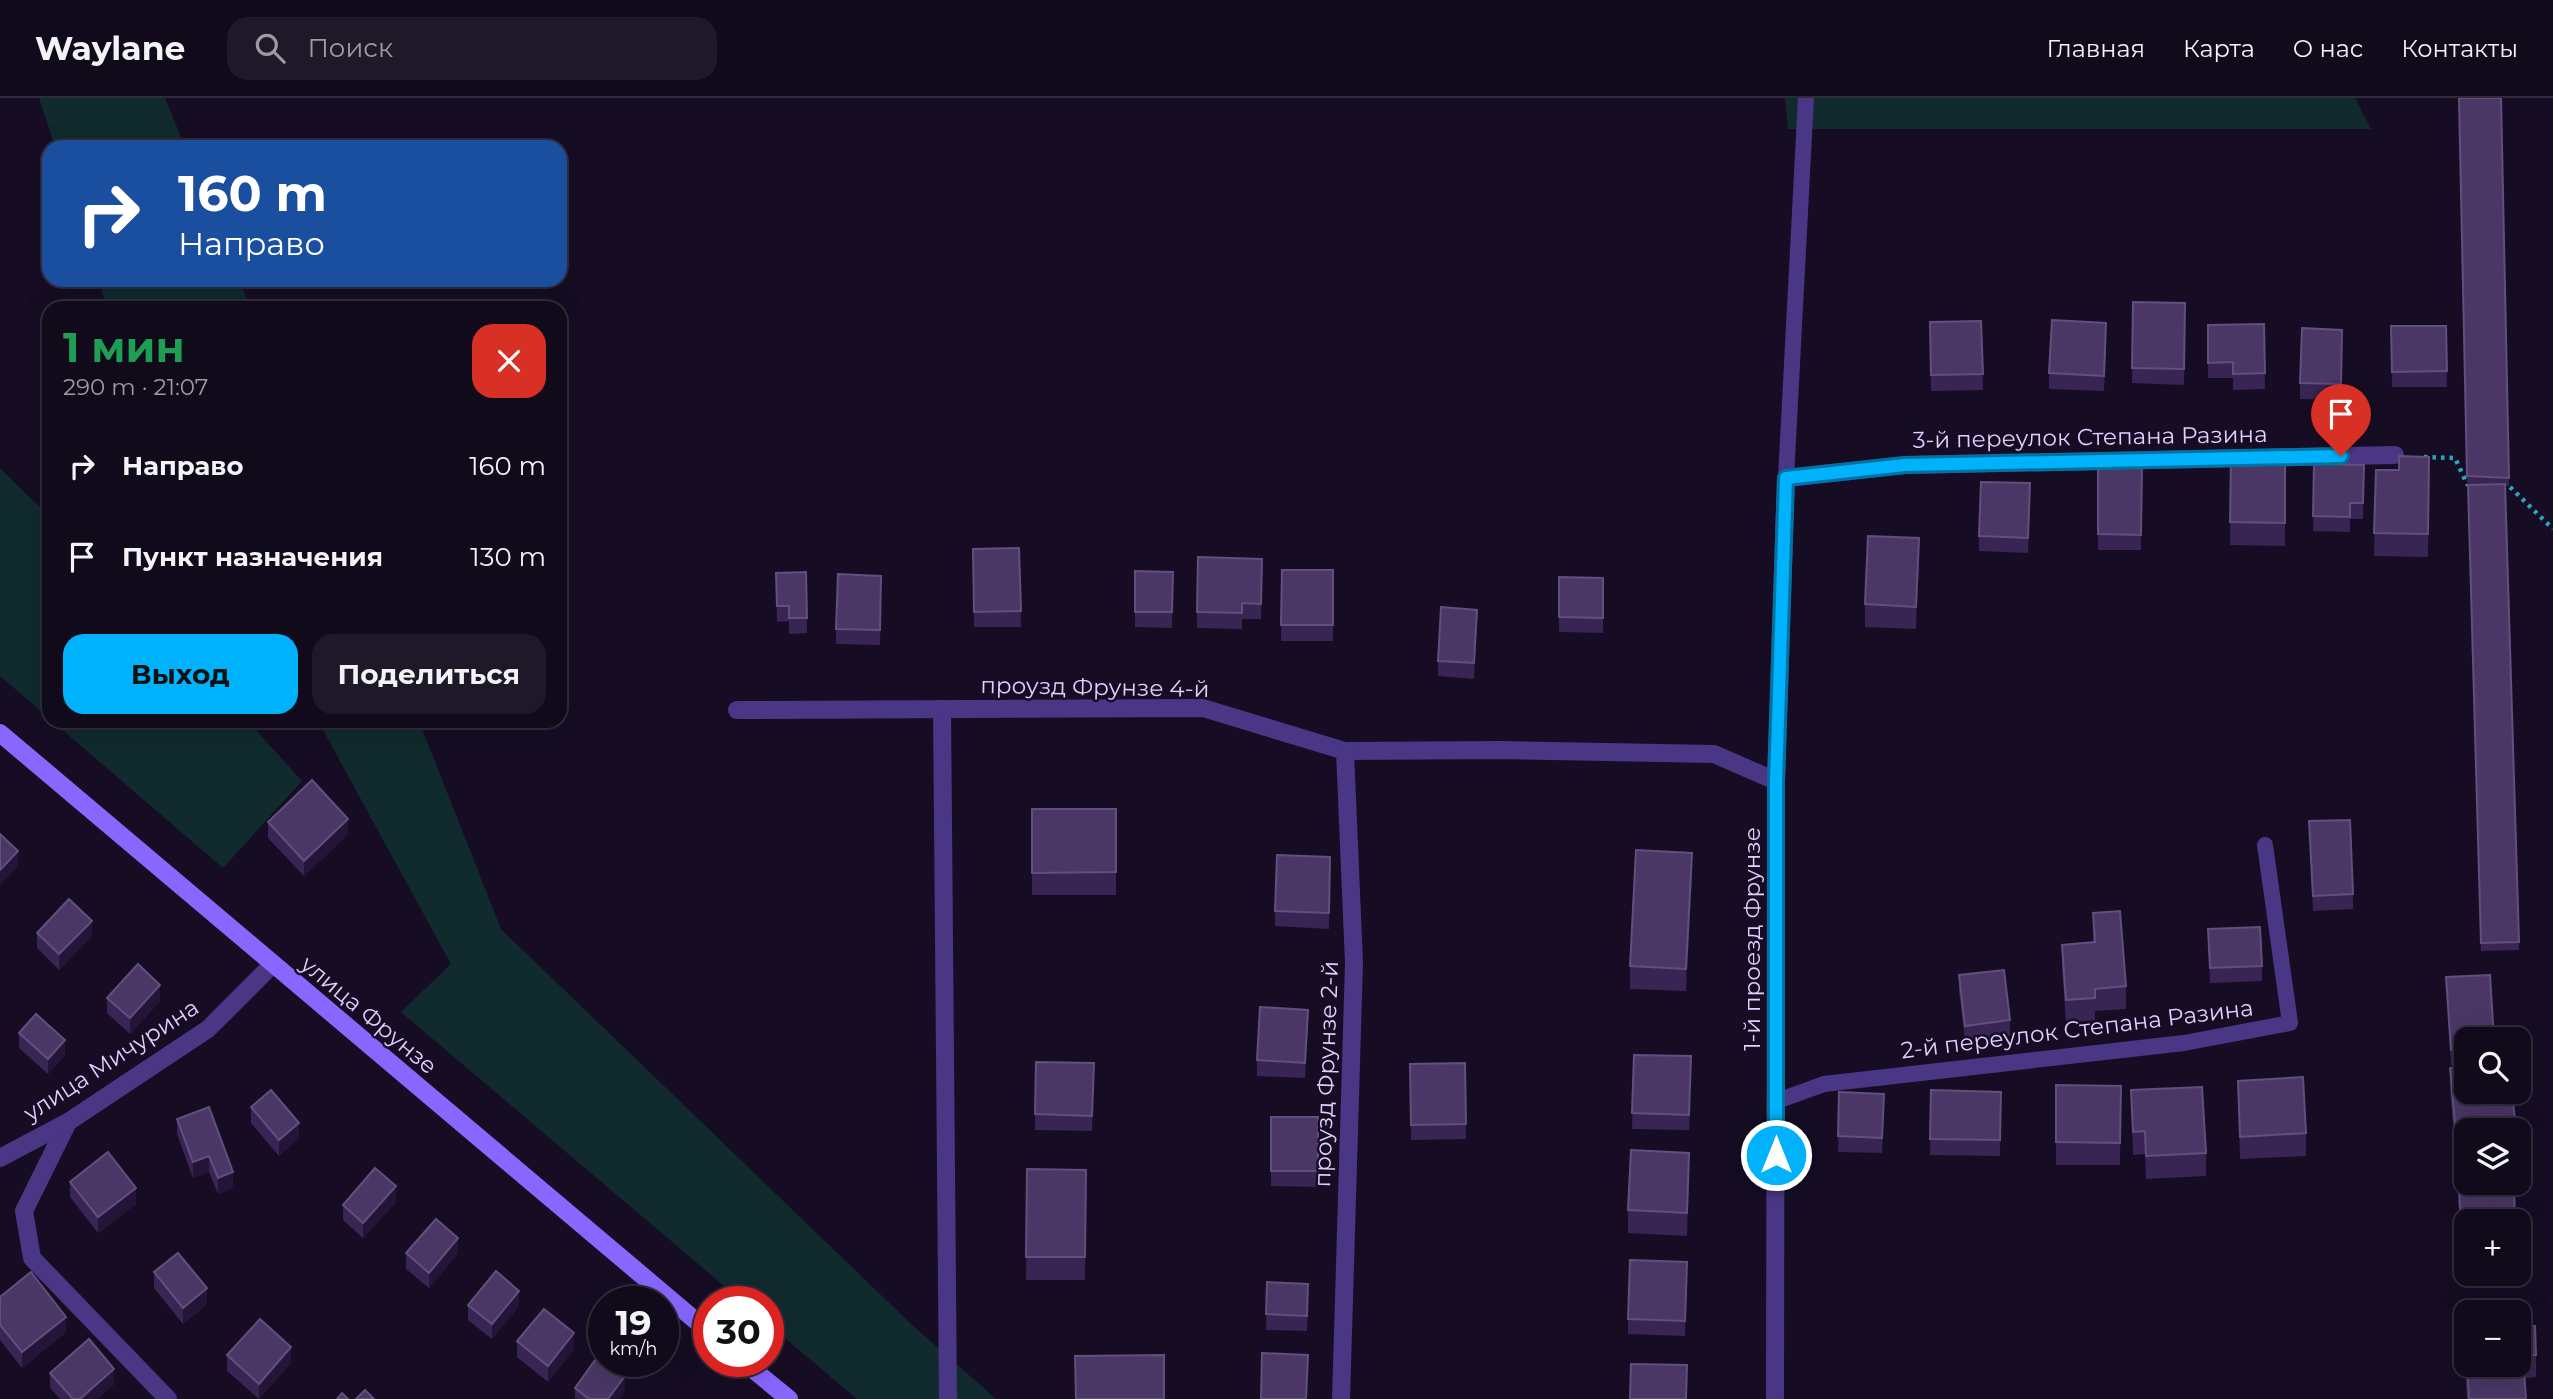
<!DOCTYPE html>
<html lang="ru">
<meta charset="utf-8">
<style>
body{margin:0;font-family:Montserrat,sans-serif;background:#1e1828;color:#f1f3f6;height:100vh;display:flex;flex-direction:column;font-size:26px;white-space:nowrap}
*{box-sizing:border-box;margin:0}
p{font-size:23px;color:#9c9aa3}
.icon{flex:none;width:38px;height:38px;fill:none;stroke:currentColor;stroke-width:2;stroke-linecap:round;stroke-linejoin:round}
.map{position:relative;flex:1;overflow:hidden}
.sheet{position:absolute;left:42px;top:203px;width:525px;height:427px;display:flex;flex-direction:column;background:#100a1b;border-radius:21px;box-shadow:0 7px 28px #0002,0 0 0 2px #302b3a}
.sheet>*{flex:none}
.banner{position:absolute;left:42px;top:42px;width:525px;height:147px;border-radius:21px;box-shadow:0 7px 28px #0002,0 0 0 2px #302b3a;background:#1a4fa0;color:#fff;overflow:hidden}
.buttons{position:absolute;left:2454px;top:929px;display:grid;gap:14px}
.buttons a{display:grid;place-items:center;width:77px;height:77px;border-radius:14px;background:#100a1b;box-shadow:0 7px 28px #0002,0 0 0 2px #302b3a;font-size:35px}
.speed{position:absolute;left:588px;top:1188px;display:flex;gap:14px;font-size:35px;font-weight:700;text-align:center}
.speed>*{display:grid;place-content:center;width:91px;height:91px;border-radius:50%;background:#100a1b;box-shadow:0 7px 28px #0002,0 0 0 2px #302b3a;line-height:1}
.speed small{font-size:18px;font-weight:400}
.speed .limit{border:10px solid #d22;background:#fff;color:#111}
.pin{position:absolute;display:grid;place-items:center;width:60px;height:60px;color:#fff;margin:-72px -30px;border-radius:50% 50% 50% 0;rotate:-45deg;box-shadow:0 0 7px #0007}
.pin .icon{rotate:45deg}
.me{position:absolute;width:77px;margin:-38px;rotate:0deg;stroke-linejoin:round;filter:drop-shadow(0 0 5px #0008)}
.turn{display:flex;align-items:center;gap:24px;height:147px;padding:0 21px;font-size:32px}
.turn .icon{width:91px;height:91px;stroke-width:2.5}
.turn b{display:block;font-size:49px;line-height:60px}
.round{display:grid;place-items:center;flex:none;width:74px;height:74px;border-radius:21px;background:#1e1828}
.head{display:flex;align-items:center;justify-content:space-between;height:119px;padding:0 21px}
h1{font-size:42px;font-weight:700;line-height:52px;color:#1e9e55}
.action{display:flex;gap:14px;margin-top:auto;padding:14px 21px}
.action a{flex:1;height:80px;border-radius:21px;background:#00b1fb;color:#111;font-size:28px;font-weight:700;line-height:80px;text-align:center}
.action a+a{background:#1e1828;color:#f1f3f6}
ul{padding:0;list-style:none}
li{display:flex;align-items:center;gap:21px;height:91px;padding:0 21px}
li div{flex:1}
li b{display:block;font-size:26px}
li em{font-style:normal}
header{display:flex;align-items:center;gap:42px;box-sizing:border-box;height:98px;padding:0 35px;background:#100a1b;border-bottom:2px solid #302b3a}
header strong{font-size:33px}
nav{display:flex;gap:38px;margin-inline-start:auto;font-size:24px}
.search{width:490px;height:63px;background:#1e1828;display:flex;align-items:center;gap:18px;box-sizing:border-box;padding:0 24px;border-radius:21px;color:#9c9aa3;font-size:26px}
.map>svg:first-child{display:block}
.green{fill:#102a2e}
.lines{fill:none;stroke-linecap:round;stroke-linejoin:round}
.path{stroke:#29a7bb;stroke-width:4.5;stroke-dasharray:3.5 5;stroke-linecap:butt}
.lane{stroke:#493685;stroke-width:16}
.street{stroke:#493685;stroke-width:18}
.secondary{stroke:#8967ff;stroke-width:18}
.wall{fill:#382553}
.shaded-wall{fill:#231438}
.building{fill:#4a3765;stroke:#614f7e;stroke-width:2}
.route-casing{stroke:#0073a3;stroke-width:18}
.route{stroke:#00b1fb;stroke-width:12}
.labels{text-anchor:middle;stroke-width:5;stroke-linejoin:round;paint-order:stroke}
.street-label{font-size:23px;fill:#dfd0ff;stroke:#160d24}
</style>
<header>
<strong>Waylane</strong>
<div class="search"><svg class="icon" aria-label="search" viewBox="0 0 24 24"><circle cx="10" cy="10" r="6"/><path d="M15 15l6 6"/></svg>Поиск</div>
<nav><a>Главная</a><a>Карта</a><a>О нас</a><a>Контакты</a></nav>
</header>
<div class="map">
<svg width="2553" height="1301" viewBox="0 0 2553 1301">
<rect width="100%" height="100%" fill="#160d24"/>
<g class="green">
<path d="M39 0H165L185 49H55Z"/>
<path d="M1785 0H2355L2371 31H1788Z"/>
<path d="M98 182H239L251 210H107Z"/>
<path d="M0 370 49 418V620L0 578Z"/>
<path d="M52 623H248L302 683 223 770Z"/>
<path d="M318 623H419L501 831 910 1225 996 1301H857L768 1226V1204H743L401 914 451 866Z"/>
</g>
<g class="lines">
<g class="path">
<path d="M2424 359 2455 360 2467 386 2490 387"/>
<path d="M2502 388H2509L2553 431"/>
</g>
<g class="lane">
<path d="M1786 380 1806 0"/>
<path d="M1777 1003 1824 986 2184 945 2290 925 2265 747"/>
</g>
<g class="street">
<path d="M942 611 948 1301"/>
<path d="M737 612 1203 610 1345 653 1501 652 1714 656 1776 683"/>
<path d="M68 1024 24 1113 32 1160 168 1301"/>
<path d="M0 1060 68 1024 208 931 272 867"/>
<path d="M1341 1301 1354 865 1345 653"/>
<path d="M1775 1301 1776 683 1786 380 1905 367 2395 357"/>
</g>
<g class="secondary">
<path d="M0 635 709 1234"/>
<path d="M744 1264 789 1301"/>
</g>
</g>
<g class="wall">
<path d="M2459 0 2509 380V388H2506L2519 852 2481 853 2468 387H2487L2467 386Z"/>
<path d="M2133 204 2185 205 2184 287 2132 285Z"/>
<path d="M1981 223 1983 292 1931 293 1930 224Z"/>
<path d="M2264 226 2265 291 2233 292V280H2208V227Z"/>
<path d="M2391 228H2446L2447 289H2392Z"/>
<path d="M2342 232 2341 302 2300 301V285Z"/>
<path d="M2106 241 2104 293 2049 291V275Z"/>
<path d="M2231 359 2285 360V448L2230 447Z"/>
<path d="M2429 359 2428 459 2374 458 2376 372H2399Z"/>
<path d="M2098 365 2142 366 2141 452H2098Z"/>
<path d="M2314 366 2364 367 2363 421H2350V434L2313 433Z"/>
<path d="M2030 401 2028 455 1979 453V438Z"/>
<path d="M1019 450 1021 529H974L973 451Z"/>
<path d="M1262 461 1261 521H1242V531L1197 530V514Z"/>
<path d="M1919 463 1916 531 1865 529V506Z"/>
<path d="M1282 472H1333V543H1281Z"/>
<path d="M1135 473 1173 474 1172 530 1135 529Z"/>
<path d="M806 474 807 535 789 536V523L777 524 776 475Z"/>
<path d="M1559 479 1603 480V535L1559 534Z"/>
<path d="M881 493 880 547 836 546V531Z"/>
<path d="M1477 527 1474 581 1438 578V563Z"/>
<rect x="1032" y="711" width="84" height="86"/>
<path d="M2309 723 2353 796V811L2313 813Z"/>
<path d="M268 724 348 736 304 778 268 740Z"/>
<path d="M1330 775 1329 831 1275 828V813Z"/>
<path d="M1692 778 1686 893 1630 891V868Z"/>
<path d="M2093 815 2126 888V911L2095 913V922L2066 925 2062 870V847L2093 844Z"/>
<path d="M2208 831 2262 868V883L2210 885Z"/>
<path d="M37 835 92 838 59 872 37 850Z"/>
<path d="M1959 877 2010 922V938L1965 943 1959 893Z"/>
<path d="M2446 879 2466 942V966L2451 967Z"/>
<path d="M107 900 160 903 130 936 107 915Z"/>
<path d="M1308 927 1305 980 1257 978V962Z"/>
<path d="M19 935 65 957 48 976 19 950Z"/>
<path d="M1634 957 1691 958 1689 1032 1632 1031Z"/>
<path d="M1036 964 1094 965 1092 1033 1035 1032Z"/>
<path d="M1465 965 1466 1041 1411 1042 1410 966Z"/>
<path d="M2450 970 2515 1022V1032H2466V1048L2455 1049 2450 992Z"/>
<path d="M2238 983 2306 1035V1058L2240 1061Z"/>
<path d="M2056 987 2121 988 2120 1067H2056Z"/>
<path d="M1931 992 2001 994 2000 1058 1930 1057Z"/>
<path d="M2131 992 2206 1055V1078L2146 1081 2145 1056 2133 1057Z"/>
<path d="M1839 994 1884 1011 1882 1055 1838 1054Z"/>
<path d="M209 1009 233 1090 218 1096 209 1074 193 1080 177 1036V1021Z"/>
<path d="M251 1009 299 1040 279 1058 251 1025Z"/>
<path d="M1271 1019H1318V1089L1271 1088Z"/>
<path d="M2457 1052 2466 1124V1170L2462 1171 2457 1075Z"/>
<path d="M1027 1071 1086 1072 1085 1182H1026Z"/>
<path d="M1689 1078 1687 1138 1628 1135V1112Z"/>
<path d="M70 1084 136 1106 98 1135 70 1099Z"/>
<path d="M396 1104 363 1140 343 1122V1107Z"/>
<path d="M406 1155H458L429 1190 406 1171Z"/>
<path d="M154 1174 207 1206 183 1226 154 1190Z"/>
<path d="M1687 1179 1685 1238 1628 1236V1221Z"/>
<path d="M1267 1184 1308 1201 1307 1233 1266 1232Z"/>
<path d="M0 1199 66 1234 22 1270 0 1242Z"/>
<path d="M468 1207 519 1208 492 1241 468 1222Z"/>
<path d="M2518 1229 2536 1257V1279L2524 1280 2526 1301H2467L2464 1256V1233H2466V1267H2518Z"/>
<path d="M517 1243 574 1251 548 1284 517 1259Z"/>
<path d="M227 1257 291 1265 259 1301 227 1273Z"/>
<path d="M50 1275 114 1286 97 1301H60L50 1290Z"/>
<path d="M575 1290 625 1294 620 1301H575Z"/>
</g>
<g class="shaded-wall">
<path d="M1919 440V463L1916 531V509Z"/>
<path d="M1477 512V527L1474 581V565Z"/>
<path d="M348 721V736L304 778V763Z"/>
<path d="M18 753V769L0 787V772Z"/>
<path d="M1692 755V778L1686 893V871Z"/>
<path d="M92 823V838L59 872V856Z"/>
<path d="M160 887V903L130 936V920Z"/>
<path d="M1308 912V927L1305 980V965Z"/>
<path d="M65 942V957L48 976V961Z"/>
<path d="M299 1025V1040L279 1058V1042Z"/>
<path d="M1689 1055V1078L1687 1138V1115Z"/>
<path d="M209 1058V1074L193 1080V1064Z"/>
<path d="M233 1074V1090L218 1096V1080Z"/>
<path d="M396 1088V1104L363 1140V1125Z"/>
<path d="M136 1090V1106L98 1135V1119Z"/>
<path d="M458 1140V1155L429 1190V1175Z"/>
<path d="M207 1190V1206L183 1226V1210Z"/>
<path d="M519 1193V1208L492 1241V1226Z"/>
<path d="M66 1219V1234L22 1270V1254Z"/>
<path d="M574 1235V1251L548 1284V1268Z"/>
<path d="M291 1249V1265L259 1301V1286Z"/>
<path d="M114 1271V1286L97 1301H80Z"/>
<path d="M625 1278V1294L620 1301H608Z"/>
</g>
<g class="building">
<path d="M2459 0H2501L2509 380 2467 378Z"/>
<path d="M2133 204 2185 205 2184 271 2132 270Z"/>
<path d="M2052 222 2106 225 2104 278 2049 275Z"/>
<path d="M1981 223 1983 276 1931 277 1930 224Z"/>
<path d="M2264 226 2265 275 2233 276V264L2208 265V227Z"/>
<path d="M2391 228H2446L2447 273 2392 274Z"/>
<path d="M2302 230 2342 232 2341 286 2300 285Z"/>
<path d="M2399 358 2429 359 2428 436 2374 435 2376 372H2399Z"/>
<path d="M2231 359 2285 360V425L2230 424Z"/>
<path d="M2098 365 2142 366 2141 437 2098 436Z"/>
<path d="M2314 366 2364 367 2363 405H2350V419L2313 418Z"/>
<path d="M1981 384 2030 385 2028 440 1979 438Z"/>
<path d="M2505 386 2519 844 2481 845 2468 387Z"/>
<path d="M1868 438 1919 440 1916 509 1865 506Z"/>
<path d="M1019 450 1021 513 974 514 973 451Z"/>
<path d="M1198 459 1262 461 1261 506 1242 505V515L1197 514Z"/>
<path d="M1282 472H1333V527H1281Z"/>
<path d="M1135 473 1173 474 1172 514H1135Z"/>
<path d="M806 474 807 520H789V508H777L776 475Z"/>
<path d="M838 476 881 478 880 532 836 531Z"/>
<path d="M1559 479 1603 480V520L1559 519Z"/>
<path d="M1441 509 1477 512 1474 565 1438 563Z"/>
<path d="M312 682 348 721 304 763 268 724Z"/>
<path d="M1032 711H1116V774L1032 775Z"/>
<path d="M2350 722 2353 796 2313 798 2309 723Z"/>
<path d="M0 736 18 753 0 772Z"/>
<path d="M1636 752 1692 755 1686 871 1630 868Z"/>
<path d="M1277 757 1330 759 1329 815 1275 813Z"/>
<path d="M69 801 92 823 59 856 37 835Z"/>
<path d="M2120 813 2126 888 2095 891V900L2066 902 2062 847 2095 844 2093 815Z"/>
<path d="M2260 829 2262 868 2210 870 2208 831Z"/>
<path d="M138 866 160 887 130 920 107 900Z"/>
<path d="M2004 872 2010 922 1965 928 1959 877Z"/>
<path d="M2490 877 2494 942H2466V951L2451 952 2446 879Z"/>
<path d="M1260 909 1308 912 1305 965 1257 962Z"/>
<path d="M36 916 65 942 48 961 19 935Z"/>
<path d="M1634 957 1691 958 1689 1017 1632 1015Z"/>
<path d="M1036 964 1094 965 1092 1018 1035 1016Z"/>
<path d="M1465 965 1466 1026 1411 1027 1410 966Z"/>
<path d="M2466 968V994H2512L2515 1022 2455 1026 2450 970Z"/>
<path d="M2303 979 2306 1035 2240 1039 2238 983Z"/>
<path d="M2056 987 2121 988 2120 1045 2056 1044Z"/>
<path d="M2202 989 2206 1055 2146 1058 2145 1033 2133 1034 2131 992Z"/>
<path d="M271 992 299 1025 279 1042 251 1009Z"/>
<path d="M1931 992 2001 994 2000 1042 1930 1041Z"/>
<path d="M1839 994 1884 996 1882 1040 1838 1038Z"/>
<path d="M209 1009 233 1074 218 1080 209 1058 193 1064 177 1021Z"/>
<rect x="1271" y="1019" width="47" height="54"/>
<path d="M1631 1052 1689 1055 1687 1115 1628 1112Z"/>
<path d="M2457 1052H2466V1085H2514L2515 1124H2466V1148H2462Z"/>
<path d="M108 1054 136 1090 98 1119 70 1084Z"/>
<path d="M375 1070 396 1088 363 1125 343 1107Z"/>
<path d="M1027 1071 1086 1072 1085 1159H1026Z"/>
<path d="M436 1121 458 1140 429 1175 406 1155Z"/>
<path d="M178 1155 207 1190 183 1210 154 1174Z"/>
<path d="M1630 1162 1687 1164 1685 1223 1628 1221Z"/>
<path d="M496 1173 519 1193 492 1226 468 1207Z"/>
<path d="M31 1174 66 1219 22 1254 0 1227V1199Z"/>
<path d="M1267 1184 1308 1186 1307 1218 1266 1216Z"/>
<path d="M544 1211 574 1235 548 1268 517 1243Z"/>
<path d="M260 1221 291 1249 259 1286 227 1257Z"/>
<path d="M2535 1228 2536 1257H2523L2526 1301H2469L2467 1267H2518V1229Z"/>
<path d="M89 1241 114 1271 80 1301H73L50 1275Z"/>
<path d="M1262 1255 1308 1257 1306 1301H1261Z"/>
<path d="M1164 1257V1301H1076L1075 1258Z"/>
<path d="M598 1258 625 1278 608 1301H589L575 1290Z"/>
<path d="M1631 1266 1687 1267 1686 1301H1630Z"/>
<path d="M365 1292 374 1301H356Z"/>
<path d="M342 1295 348 1301H337Z"/>
</g>
<g class="lines">
<defs>
<path id="route" d="M1776 1057V683L1786 380 1905 367 2341 358"/>
</defs>
<use href="#route" class="route-casing"/>
<use href="#route" class="route"/>
</g>
<g class="labels">
<g class="street-label">
<text transform="translate(2090 339) rotate(-1)" y="8">3-й переулок Степана Разина</text>
<text transform="translate(1095 589) rotate(1)" y="8">проузд Фрунзе 4-й</text>
<text transform="translate(1752 841) rotate(-90)" y="8">1-й проезд Фрунзе</text>
<text transform="translate(369 917) rotate(40)" y="8">улица Фрунзе</text>
<text transform="translate(2077 931) rotate(-7)" y="8">2-й переулок Степана Разина</text>
<text transform="translate(111 962) rotate(-33)" y="8">улица Мичурина</text>
<text transform="translate(1326 976) rotate(-88)" y="8">проузд Фрунзе 2-й</text>
</g>
</g>
</svg>
<div class="buttons">
<a><svg class="icon" aria-label="search" viewBox="0 0 24 24"><circle cx="10" cy="10" r="6"/><path d="M15 15l6 6"/></svg></a>
<a><svg class="icon" aria-label="layers" viewBox="0 0 24 24"><path d="M12 4l9 5-9 5-9-5zM3 14l9 5 9-5"/></svg></a>
<a>+</a>
<a>−</a>
</div>
<div class="speed"><div>19<small>km/h</small></div><div class="limit">30</div></div>
<div class="pin" style="left:2341px;top:358px;background:#d93025"><svg class="icon" aria-label="arrive" viewBox="0 0 24 24"><path d="M6 21V4h12l-3 4 3 4H6"/></svg></div>
<svg class="me" style="left:1776px;top:1057px" viewBox="-20 -20 40 40"><circle r="17" fill="#00b1fb" stroke="#fff" stroke-width="3"/><path d="M0-11L8 9 0 5-8 9z" fill="#fff"/></svg>
<div class="banner">
<div class="turn"><svg class="icon" aria-label="right" viewBox="0 0 24 24"><path d="M7 20v-9h11M14 6l5 5-5 5"/></svg><div><b>160 m</b>Направо</div></div>
</div>
<section class="sheet">
<div class="head"><div><h1>1 мин</h1><p>290 m · 21:07</p></div><a class="round" style="background:#d93025;color:#fff"><svg class="icon" aria-label="close" viewBox="0 0 24 24"><path d="M6 6l12 12M18 6L6 18"/></svg></a></div>
<ul>
<li><svg class="icon" aria-label="right" viewBox="0 0 24 24"><path d="M7 20v-9h11M14 6l5 5-5 5"/></svg><div><b>Направо</b></div><em>160 m</em></li>
<li><svg class="icon" aria-label="arrive" viewBox="0 0 24 24"><path d="M6 21V4h12l-3 4 3 4H6"/></svg><div><b>Пункт назначения</b></div><em>130 m</em></li>
</ul>
<div class="action"><a>Выход</a><a>Поделиться</a></div>
</section>
</div>
